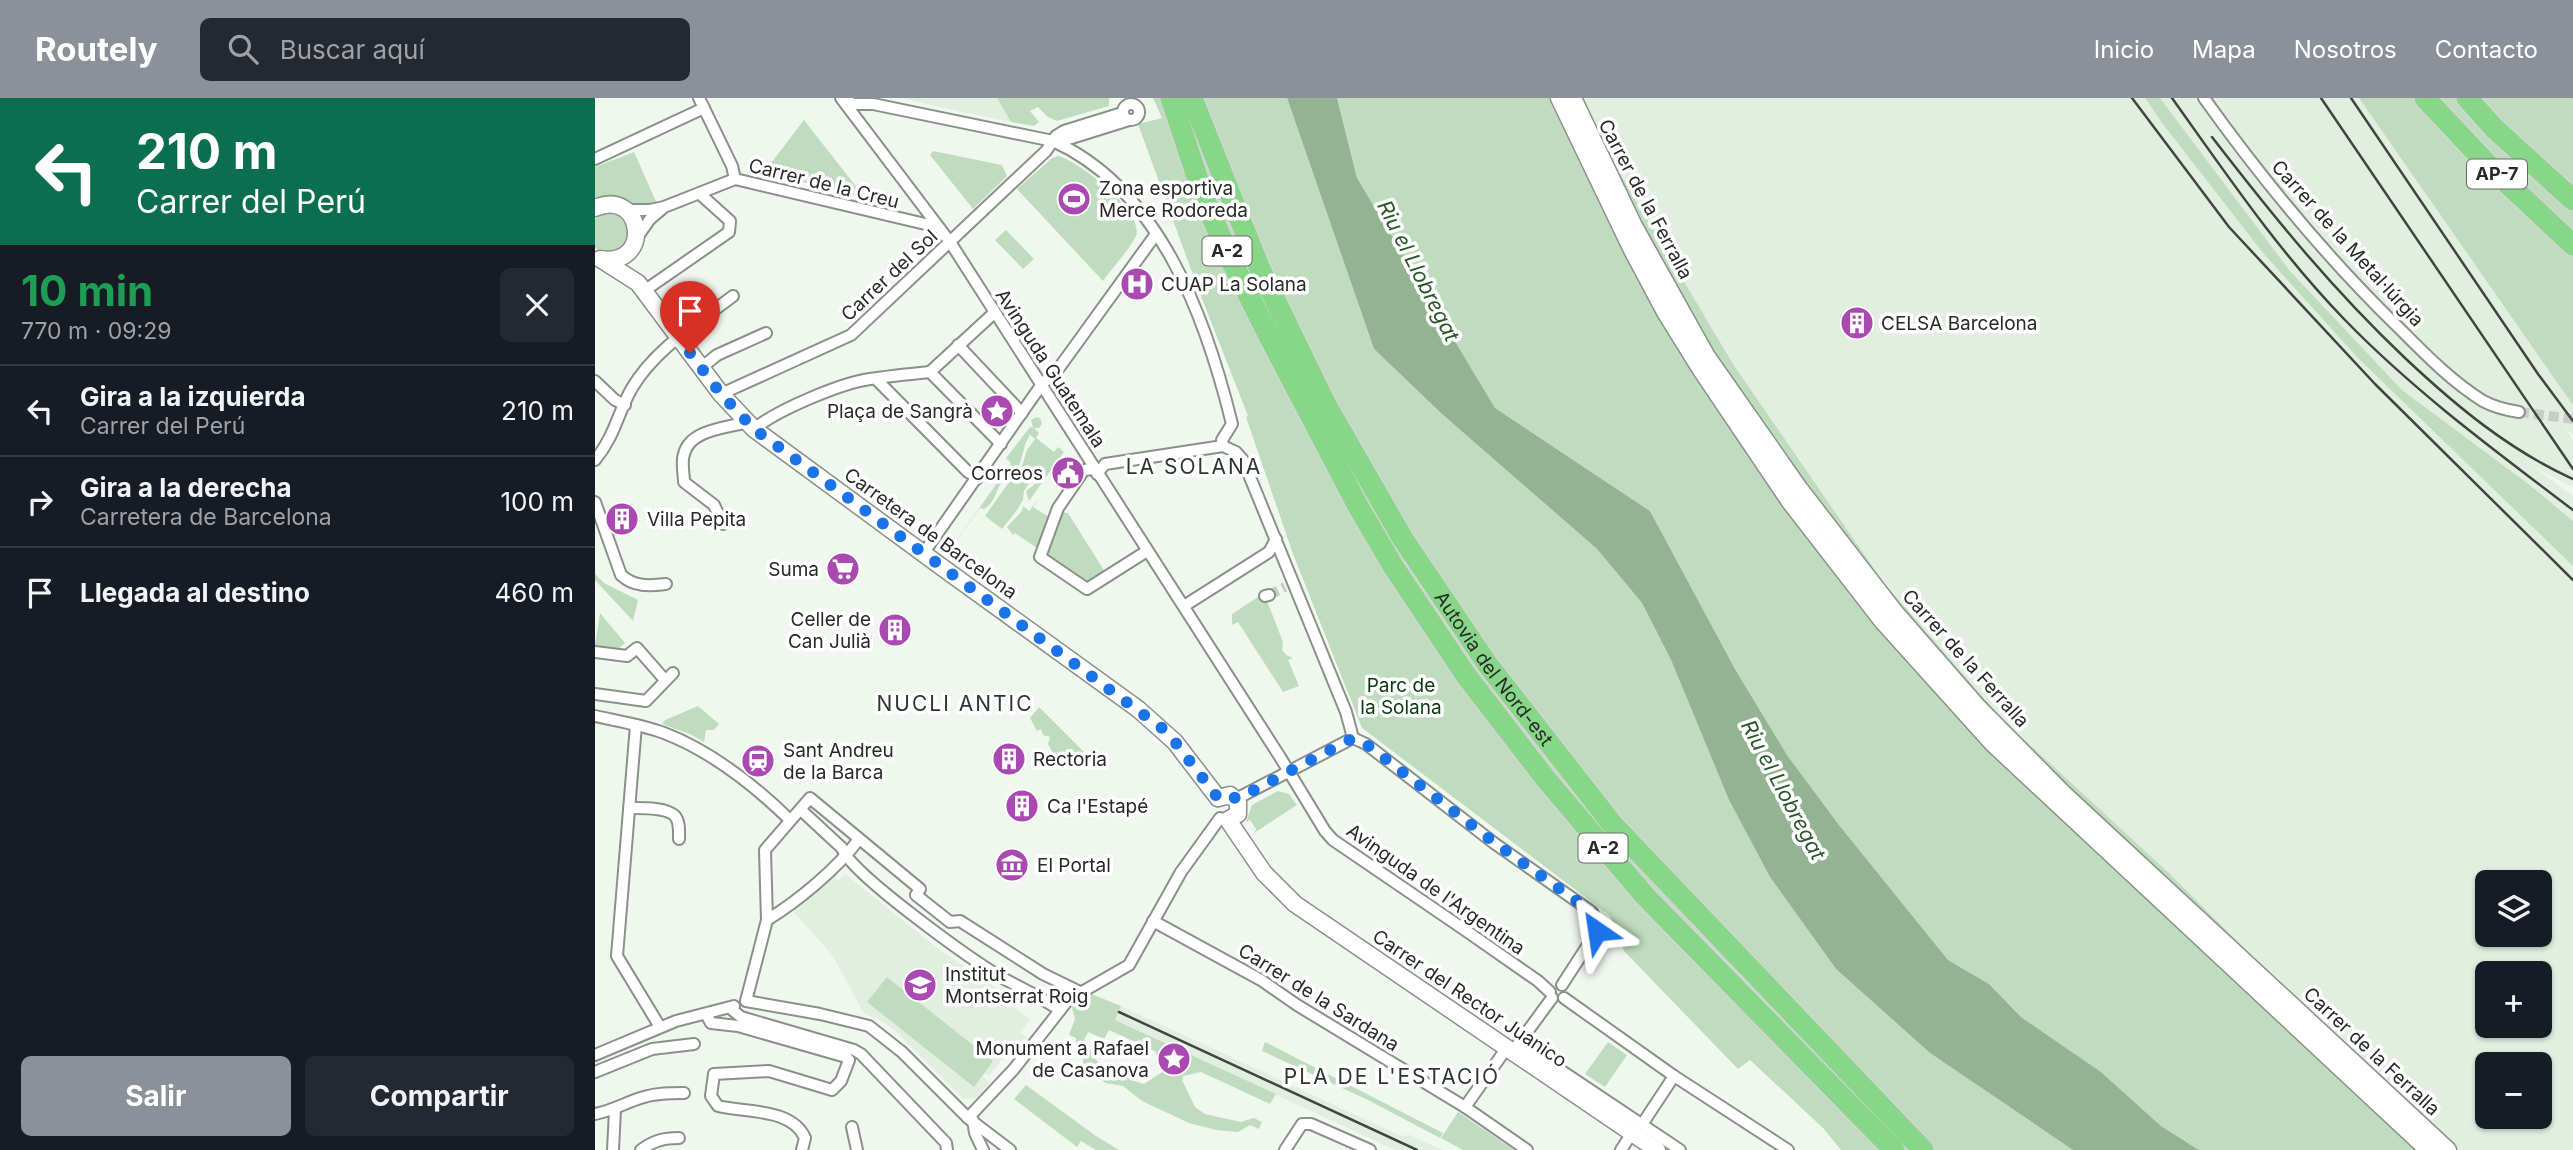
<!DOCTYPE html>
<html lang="es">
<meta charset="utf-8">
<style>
body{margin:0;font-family:Inter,sans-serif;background:#242831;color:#f1f3f6;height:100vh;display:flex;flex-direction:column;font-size:26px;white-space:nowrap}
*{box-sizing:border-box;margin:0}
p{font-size:23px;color:#9ea1a6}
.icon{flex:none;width:38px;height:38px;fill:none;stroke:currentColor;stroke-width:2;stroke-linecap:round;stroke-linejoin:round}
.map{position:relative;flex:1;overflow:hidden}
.side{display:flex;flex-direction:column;background:#171b24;width:595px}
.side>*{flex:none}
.top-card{background:#0b6e4f;color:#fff;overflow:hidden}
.controls{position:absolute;left:1880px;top:772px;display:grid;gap:14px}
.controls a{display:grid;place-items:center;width:77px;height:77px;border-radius:10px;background:#171b24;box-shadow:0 2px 5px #0004;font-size:35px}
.pin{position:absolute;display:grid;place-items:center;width:60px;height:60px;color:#fff;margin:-72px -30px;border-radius:50% 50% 50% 0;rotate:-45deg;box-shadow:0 0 7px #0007}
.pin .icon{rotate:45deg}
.me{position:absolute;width:77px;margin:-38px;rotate:328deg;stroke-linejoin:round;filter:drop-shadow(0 0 5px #0008)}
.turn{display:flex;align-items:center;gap:24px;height:147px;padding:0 21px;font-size:32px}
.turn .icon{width:91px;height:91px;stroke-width:2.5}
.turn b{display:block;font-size:49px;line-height:60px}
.round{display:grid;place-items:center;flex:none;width:74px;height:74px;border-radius:10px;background:#242831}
.summary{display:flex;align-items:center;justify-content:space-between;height:119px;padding:0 21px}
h1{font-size:42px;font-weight:700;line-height:52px;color:#1e9e55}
.action{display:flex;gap:14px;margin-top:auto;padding:14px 21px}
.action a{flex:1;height:80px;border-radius:10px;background:#8c9099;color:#fff;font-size:28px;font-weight:700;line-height:80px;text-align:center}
.action a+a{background:#242831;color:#f1f3f6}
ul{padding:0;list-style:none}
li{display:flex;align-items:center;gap:21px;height:91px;padding:0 21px;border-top:2px solid #363941}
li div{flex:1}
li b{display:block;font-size:26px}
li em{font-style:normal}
header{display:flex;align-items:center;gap:42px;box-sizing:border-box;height:98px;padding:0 35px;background:#8c9099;color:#fff}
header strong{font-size:33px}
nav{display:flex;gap:38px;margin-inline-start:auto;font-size:24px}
.search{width:490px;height:63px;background:#242831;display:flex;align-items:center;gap:18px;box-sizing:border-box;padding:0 24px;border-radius:10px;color:#9ea1a6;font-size:26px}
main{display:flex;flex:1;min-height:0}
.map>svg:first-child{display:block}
.built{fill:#e1eee0;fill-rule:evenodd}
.green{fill:#bfddbe;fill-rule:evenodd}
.water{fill:#94b393}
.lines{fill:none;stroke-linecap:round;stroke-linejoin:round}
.street-tunnel{stroke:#c8cec7;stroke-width:10;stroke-dasharray:10 5;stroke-linecap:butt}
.street-casing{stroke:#8a9189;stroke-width:14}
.secondary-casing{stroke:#8a9189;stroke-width:19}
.highway-casing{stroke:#d4d4d4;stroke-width:24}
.street{stroke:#fff;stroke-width:10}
.secondary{stroke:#fff;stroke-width:16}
.highway{stroke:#88d688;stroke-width:21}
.rail{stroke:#414541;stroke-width:2.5}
.route{stroke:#1a73e8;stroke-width:12;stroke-dasharray:0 21.6}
.labels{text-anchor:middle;stroke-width:7;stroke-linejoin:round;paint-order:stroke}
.shield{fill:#fff;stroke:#686a68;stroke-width:2}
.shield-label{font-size:18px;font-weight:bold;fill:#272a27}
.street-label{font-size:19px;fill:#272a27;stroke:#fff}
.poi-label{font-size:19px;fill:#272a27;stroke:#fff;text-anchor:start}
.park-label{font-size:19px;fill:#09380d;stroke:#fff}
.water-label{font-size:21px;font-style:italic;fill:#29562b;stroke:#fff}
.neighbourhood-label{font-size:21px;letter-spacing:2px;fill:#2f352f;stroke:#fff}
</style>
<header>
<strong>Routely</strong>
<div class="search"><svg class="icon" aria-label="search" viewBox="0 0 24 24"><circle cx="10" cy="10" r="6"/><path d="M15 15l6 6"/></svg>Buscar aquí</div>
<nav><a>Inicio</a><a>Mapa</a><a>Nosotros</a><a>Contacto</a></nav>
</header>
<main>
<section class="side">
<div class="top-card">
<div class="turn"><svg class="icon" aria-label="left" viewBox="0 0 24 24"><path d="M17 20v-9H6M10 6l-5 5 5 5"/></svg><div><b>210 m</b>Carrer del Perú</div></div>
</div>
<div class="summary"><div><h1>10 min</h1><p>770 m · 09:29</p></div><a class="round"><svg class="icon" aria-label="close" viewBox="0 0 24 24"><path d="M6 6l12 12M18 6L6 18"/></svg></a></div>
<ul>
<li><svg class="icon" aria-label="left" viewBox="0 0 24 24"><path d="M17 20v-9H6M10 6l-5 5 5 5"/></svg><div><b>Gira a la izquierda</b><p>Carrer del Perú</p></div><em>210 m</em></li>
<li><svg class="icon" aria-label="right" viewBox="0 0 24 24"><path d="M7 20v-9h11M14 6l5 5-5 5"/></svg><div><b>Gira a la derecha</b><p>Carretera de Barcelona</p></div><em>100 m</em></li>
<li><svg class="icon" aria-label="arrive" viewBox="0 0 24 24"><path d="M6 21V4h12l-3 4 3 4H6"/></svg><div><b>Llegada al destino</b></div><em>460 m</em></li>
</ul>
<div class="action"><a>Salir</a><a>Compartir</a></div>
</section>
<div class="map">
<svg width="1978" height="1052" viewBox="0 0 1978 1052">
<rect width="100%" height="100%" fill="#f0f7ef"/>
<g class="built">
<path d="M306 0H402L416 24 358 12Z"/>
<path d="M988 0H1550L1567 25 1668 155 1978 468V1052H1862L1662 863 1575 776 1406 620 1289 485 1138 266 1001 35ZM1892 784H1944V836H1892ZM1892 875H1944V928H1892ZM1892 966H1944V1018H1892Z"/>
<path d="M1565 0H1764L1978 307V337L1970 329 1978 343V371H1970L1978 375V389L1939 369 1978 398V423L1936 388 1807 292 1695 173Z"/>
<path d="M250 776 345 852 407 894 405 898 435 922 425 934 431 939 417 956 413 953 394 978 390 975 388 978 395 985 381 1000 368 1001 299 932 290 925 269 915 237 857 198 813 239 779 244 783Z"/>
<path d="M526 908 806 1038 815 1037 847 1052H800L520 922Z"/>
</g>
<g class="green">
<path d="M402 0H514V8L462 23 453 19 443 9 435 13 444 24 439 28 416 24Z"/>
<path d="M558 0H692L779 251 847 316 1002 451 1047 505 1076 562 1134 702 1175 779 1241 871 1335 955 1478 1052H1246L1228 1030 1155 962 1143 971 1029 853 1015 818 767 630 698 456 651 319 653 318 602 188 543 26 567 20Z"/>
<path d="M742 0H988L1001 35 1138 266 1289 485 1406 620 1575 776 1662 863 1862 1052H1604L1566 1028 1506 974 1426 919 1394 886 1353 862 1244 727 1192 657 1140 571 1055 413 900 310 762 80Z"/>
<path d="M1550 0H1565L1695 173 1807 292 1936 388 1978 423V468L1763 260 1668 155 1567 25Z"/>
<path d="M1764 0H1978V307L1968 293Z"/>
<path d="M209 22 266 95 271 100 171 75 170 73Z"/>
<path d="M338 53 407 67 412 78 378 111 335 57Z"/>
<path d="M39 54 63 108C41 109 21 104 0 99V69Z"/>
<path d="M463 58C484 63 550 114 541 138 535 151 517 170 508 183L422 91 457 60Z"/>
<path d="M11 115 23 117 33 129 31 147C20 154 12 158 0 150V121Z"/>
<path d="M411 132 439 161 428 171 400 142Z"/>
<path d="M441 319 445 320 447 326 444 330H439L444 335 441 340 459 354 463 349 469 354 434 403 431 393 440 386 450 372 447 370 434 380 435 384 429 393 428 402 422 412 407 431 390 418 414 384 419 380H423L428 373 426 371 432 352 440 341 435 337C427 349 428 363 421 374 416 381 410 380 405 387 400 396 399 405 389 411L385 410 352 456 416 365 411 360 435 329 438 330 436 322Z"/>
<path d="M445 399 438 409 454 419 442 450 420 435 418 437 412 429 427 413 428 408 434 413Z"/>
<path d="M465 414 473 415 510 474 492 486 451 457Z"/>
<path d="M0 476 9 485 43 502 38 523 0 482Z"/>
<path d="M669 495 688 544 687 552 691 557 698 560 693 562 704 588 688 594 643 524 637 527V516Z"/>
<path d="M5 515 30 545 23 551 0 547Z"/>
<path d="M103 608 124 626 119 632H111L109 644 95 636 67 626 70 622Z"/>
<path d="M444 609 490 655 486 662 462 663 453 646 455 639 448 637 446 631 442 633 435 620Z"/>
<path d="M683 693 694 696 702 707 659 735 661 731 655 722 651 724 657 707Z"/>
<path d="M292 879 398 963 379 989 272 904Z"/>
<path d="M494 895 526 908 520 922 681 996 675 1006 606 974 588 978 587 982 600 1009 610 1016 646 1024 659 1020 667 1024 664 1031 655 1027 643 1034 621 1032 594 1025 547 1003 528 988 511 985 490 974 487 957 481 953V940L474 937 480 921 476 906ZM514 932 560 953 568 970 567 974 549 986C529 981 520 972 504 966L489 942 493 934 509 941Z"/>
<path d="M670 944 848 1035 845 1040 773 1002 667 953Z"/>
<path d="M1013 944 1032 957 1010 989 990 976Z"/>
<path d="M431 987 501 1038 524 1052H501L486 1043 482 1049 419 1001Z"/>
<path d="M863 1014 919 1052H868L846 1040Z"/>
</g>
<path class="water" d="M692 0H742L762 80 900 310 1055 413 1140 571 1192 657 1244 727 1353 862 1394 886 1426 919 1506 974 1566 1028 1604 1052H1478L1335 955 1241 871 1175 779 1134 702 1076 562 1047 505 1002 451 847 316 779 251Z"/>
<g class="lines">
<g class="street-tunnel">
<path d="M1924 314 1978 321"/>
<path d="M674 497 690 489"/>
</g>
<defs>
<g id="street">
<path d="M104 0 137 68 140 81"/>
<path d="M246 0 355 144 685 659 730 733 738 742 870 832 943 883 955 894"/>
<path d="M249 0 258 6H278L458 43C565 91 611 220 637 326L627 342 628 348 641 354 648 362 751 614 758 640"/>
<path d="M1609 0C1667 81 1731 159 1803 229 1829 255 1856 283 1888 303 1899 309 1911 312 1924 314"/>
<circle cx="536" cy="14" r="8"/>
<path d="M460 43H467L534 22"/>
<path d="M0 61 109 10"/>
<path d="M31 112H55L69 109 140 81 343 129"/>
<path d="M41 141 55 121 67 111"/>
<path d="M49 193 134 134 135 123 105 96"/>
<path d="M363 247 427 315"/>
<path d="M106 270 122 257 171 235"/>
<path d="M335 274 406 346"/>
<path d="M335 274 399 215"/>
<path d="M281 281 373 374 383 380"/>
<path d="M0 283 20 302 30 307"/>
<path d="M126 296 256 237 451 53 461 38 469 33 527 15"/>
<path d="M159 331C182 312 246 285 275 281 295 278 315 276 335 274"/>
<path d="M0 362C20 338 23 314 37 290 60 251 103 225 138 198"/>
<path d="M499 371 489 372 463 410 445 459 492 491 552 453"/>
<path d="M502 376 510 366 628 348"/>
<path d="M0 404 26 477C39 489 54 488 71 486"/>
<path d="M128 426 119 407 89 384C89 376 86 364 89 356 95 331 133 330 152 324"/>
<path d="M328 456 447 286 464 270 561 136"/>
<path d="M670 498 674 497"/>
<path d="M589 508 674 454 681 441"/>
<path d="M0 554 32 558 42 550 70 582"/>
<path d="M0 596 51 603 78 575"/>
<path d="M0 618C23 623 48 627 69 635 116 653 159 687 195 722"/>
<path d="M41 627 22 858 65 929"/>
<path d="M758 640 771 646 899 745 997 814 1002 825V833L967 887"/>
<path d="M641 701 758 640"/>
<path d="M34 710C46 710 72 709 80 718 85 724 84 734 84 741"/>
<path d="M206 712 247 750C255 775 372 858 399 875 421 888 444 898 465 912"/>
<path d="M172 822C203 803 243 770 264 741"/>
<path d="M558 823 666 882 702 907 870 1009 932 1052"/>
<path d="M969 900 1079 978 1193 1052"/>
<path d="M151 903 172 822 170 752 215 700 325 791 321 797 355 824 365 823 448 876 487 895"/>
<path d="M151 903 225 916 274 928 307 954 373 1020 415 1052"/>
<path d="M135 910 146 919 259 952 266 956 351 1045 352 1052"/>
<path d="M111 916 116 925 143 928 251 959 254 962 246 983 237 992 174 973 119 976 116 998 123 1008C152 1015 197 1010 210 1040L207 1052"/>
<path d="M925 945 1085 1052"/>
<path d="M921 949 957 900"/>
<path d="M0 957 81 923 139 908"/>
<path d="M0 974 57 951 99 946"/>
<path d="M870 1009 911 951"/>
<path d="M0 1016C20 1012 31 1004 49 999 62 995 75 995 89 995"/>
<path d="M373 1020 419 971 473 902 534 867 586 774 625 720"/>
<path d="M378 1022 380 1035 388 1052"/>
<path d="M1048 1025 1079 978"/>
<path d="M257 1029 262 1052"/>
<path d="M18 1052 20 1012"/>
<path d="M46 1052C58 1043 68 1040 84 1040"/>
<path d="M690 1052 707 1026H716L775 1052"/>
<path d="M1026 1052 1037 1035"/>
</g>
<g id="secondary">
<path d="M964 0 1036 150 1070 214 1106 272 1195 404 1288 524 1397 645 1833 1052"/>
<path d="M978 0 1039 128 1111 257 1204 390 1299 513 1382 608 1468 695 1853 1052"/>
<path d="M0 110C48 89 59 170 5 161"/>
<path d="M7 162 43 185 126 296 159 331 344 467 543 611 580 644 623 700"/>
<path d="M623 700 635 697 643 704V716L633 722"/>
<path d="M633 722 669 775 700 806 1062 1052"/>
</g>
<g id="highway">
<path d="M576 0 610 103 635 160 675 240 764 410 798 468 870 576 950 680 1050 798 1299 1052"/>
<path id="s1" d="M597 0 664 169 731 307 808 441 893 567 1018 727 1328 1052"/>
<path d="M1830 0 1895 69 1978 147"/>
<path d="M1872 0 1899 30 1978 102"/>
</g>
</defs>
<use href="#street" class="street-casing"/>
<use href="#secondary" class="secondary-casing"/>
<use href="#highway" class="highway-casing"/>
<use href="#street" class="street"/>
<use href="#secondary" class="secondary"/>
<use href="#highway" class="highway"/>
<g class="rail">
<path d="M1537 0 1634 129 1780 286 1978 482"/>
<path d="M1577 0C1632 77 1684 154 1750 222 1819 293 1899 352 1978 412"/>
<path d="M1726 0 1978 371"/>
<path d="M1756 0 1943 276 1978 323"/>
<path d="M1617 39C1678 118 1737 191 1810 260 1861 308 1914 352 1978 381"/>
<path d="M524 914 822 1052"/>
</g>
</g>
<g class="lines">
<path class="route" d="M95 255 126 296 159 331 567 630 580 644 623 700 635 697 642 701 758 640 771 646 900 745 997 814 1002 825V833"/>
</g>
<defs>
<symbol id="stadium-disc" viewBox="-11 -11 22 22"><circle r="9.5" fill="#a949b1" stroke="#fff"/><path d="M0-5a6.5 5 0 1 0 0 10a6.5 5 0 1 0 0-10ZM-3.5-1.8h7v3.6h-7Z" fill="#fff"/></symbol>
<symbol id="hospital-disc" viewBox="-11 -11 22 22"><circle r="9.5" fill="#a949b1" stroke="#fff"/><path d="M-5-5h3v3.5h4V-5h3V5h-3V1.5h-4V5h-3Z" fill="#fff"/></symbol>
<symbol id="building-disc" viewBox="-11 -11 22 22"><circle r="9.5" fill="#a949b1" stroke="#fff"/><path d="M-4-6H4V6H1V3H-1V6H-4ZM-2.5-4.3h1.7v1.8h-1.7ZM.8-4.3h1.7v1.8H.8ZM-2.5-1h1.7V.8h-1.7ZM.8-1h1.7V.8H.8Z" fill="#fff"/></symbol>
<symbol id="sight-disc" viewBox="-11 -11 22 22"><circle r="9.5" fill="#a949b1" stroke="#fff"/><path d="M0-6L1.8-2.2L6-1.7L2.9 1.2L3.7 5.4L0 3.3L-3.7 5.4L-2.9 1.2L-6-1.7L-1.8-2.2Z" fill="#fff"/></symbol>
<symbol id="civic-disc" viewBox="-11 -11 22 22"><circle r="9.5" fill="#a949b1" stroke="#fff"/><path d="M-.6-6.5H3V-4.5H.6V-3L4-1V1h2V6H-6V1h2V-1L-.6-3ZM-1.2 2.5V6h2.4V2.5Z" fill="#fff"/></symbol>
<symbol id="supermarket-disc" viewBox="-11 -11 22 22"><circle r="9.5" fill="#a949b1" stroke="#fff"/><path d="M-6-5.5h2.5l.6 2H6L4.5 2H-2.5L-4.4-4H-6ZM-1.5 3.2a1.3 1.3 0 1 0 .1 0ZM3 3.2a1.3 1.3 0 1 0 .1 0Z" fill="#fff"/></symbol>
<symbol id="station-disc" viewBox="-11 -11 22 22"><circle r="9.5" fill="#a949b1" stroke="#fff"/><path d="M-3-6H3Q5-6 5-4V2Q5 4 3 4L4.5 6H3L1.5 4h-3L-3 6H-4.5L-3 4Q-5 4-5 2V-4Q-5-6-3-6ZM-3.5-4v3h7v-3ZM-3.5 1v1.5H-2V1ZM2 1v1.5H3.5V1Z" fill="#fff"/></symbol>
<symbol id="museum-disc" viewBox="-11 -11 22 22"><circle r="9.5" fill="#a949b1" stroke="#fff"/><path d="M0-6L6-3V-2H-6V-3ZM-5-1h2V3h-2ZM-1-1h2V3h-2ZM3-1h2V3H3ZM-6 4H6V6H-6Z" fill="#fff"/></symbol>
<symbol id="school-disc" viewBox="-11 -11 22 22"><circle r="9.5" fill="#a949b1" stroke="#fff"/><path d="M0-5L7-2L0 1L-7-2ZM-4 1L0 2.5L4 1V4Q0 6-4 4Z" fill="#fff"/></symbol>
</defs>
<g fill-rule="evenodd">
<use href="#stadium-disc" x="460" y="82" width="38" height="38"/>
<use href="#hospital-disc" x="523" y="167" width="38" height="38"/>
<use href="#building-disc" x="1243" y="206" width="38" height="38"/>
<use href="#sight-disc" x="383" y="294" width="38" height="38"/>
<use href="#civic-disc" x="454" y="356" width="38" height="38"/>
<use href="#building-disc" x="8" y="402" width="38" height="38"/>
<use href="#supermarket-disc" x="229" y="452" width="38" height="38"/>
<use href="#building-disc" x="281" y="513" width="38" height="38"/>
<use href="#building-disc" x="395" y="642" width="38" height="38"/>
<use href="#station-disc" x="144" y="644" width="38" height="38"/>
<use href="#building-disc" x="408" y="689" width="38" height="38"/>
<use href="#museum-disc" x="398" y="748" width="38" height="38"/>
<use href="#school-disc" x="306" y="868" width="38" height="38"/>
<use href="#sight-disc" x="560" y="942" width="38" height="38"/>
</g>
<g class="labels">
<g class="shield">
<rect x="1872" y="61.5" width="60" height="29" rx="5"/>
<rect x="607.5" y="138.5" width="49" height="29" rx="5"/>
<rect x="983.5" y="735.5" width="49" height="29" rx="5"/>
</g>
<g class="shield-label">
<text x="1902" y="82">AP-7</text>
<text x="632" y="159">A-2</text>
<text x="1008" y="756">A-2</text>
</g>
<g class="street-label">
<text transform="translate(229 85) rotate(14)" y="7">Carrer de la Creu</text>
<text transform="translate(1051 101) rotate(62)" y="7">Carrer de la Ferralla</text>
<text transform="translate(1753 145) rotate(48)" y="7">Carrer de la Metal·lúrgia</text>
<text transform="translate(294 177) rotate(-43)" y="7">Carrer del Sol</text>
<text transform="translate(456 270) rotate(57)" y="7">Avinguda Guatemala</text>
<text transform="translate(336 435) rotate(36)" y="7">Carretera de Barcelona</text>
<text transform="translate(1371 560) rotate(48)" y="7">Carrer de la Ferralla</text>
<text dy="7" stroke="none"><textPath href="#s1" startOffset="648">Autovia del Nord-est</textPath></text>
<text transform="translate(841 791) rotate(35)" y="7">Avinguda de l'Argentina</text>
<text transform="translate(724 899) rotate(32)" y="7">Carrer de la Sardana</text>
<text transform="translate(875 900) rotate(34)" y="7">Carrer del Rector Juanico</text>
<text transform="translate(1777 953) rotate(43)" y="7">Carrer de la Ferralla</text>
</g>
<g class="poi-label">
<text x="504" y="97">Zona esportiva<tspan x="504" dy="22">Merce Rodoreda</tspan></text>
<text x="566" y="193">CUAP La Solana</text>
<text x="1286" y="232">CELSA Barcelona</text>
<text x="378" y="320" text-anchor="end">Plaça de Sangrà</text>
<text x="448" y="382" text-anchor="end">Correos</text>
<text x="52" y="428">Villa Pepita</text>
<text x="224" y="478" text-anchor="end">Suma</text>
<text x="276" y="528" text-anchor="end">Celler de<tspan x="276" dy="22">Can Julià</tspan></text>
<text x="188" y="659">Sant Andreu<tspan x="188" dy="22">de la Barca</tspan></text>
<text x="438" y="668">Rectoria</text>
<text x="452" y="715">Ca l'Estapé</text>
<text x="442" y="774">El Portal</text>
<text x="350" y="883">Institut<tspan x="350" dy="22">Montserrat Roig</tspan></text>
<text x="554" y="957" text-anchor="end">Monument a Rafael<tspan x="554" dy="22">de Casanova</tspan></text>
</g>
<g class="park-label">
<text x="806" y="594">Parc de<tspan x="806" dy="22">la Solana</tspan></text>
</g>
<g class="water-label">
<text transform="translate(823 173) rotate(63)" y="7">Riu el Llobregat</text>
<text transform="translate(1188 692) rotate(62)" y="7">Riu el Llobregat</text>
</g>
<g class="neighbourhood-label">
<text x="599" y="376">LA SOLANA</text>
<text x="360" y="613">NUCLI ANTIC</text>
<text x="797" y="986">PLA DE L'ESTACIÓ</text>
</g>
</g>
</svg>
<div class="controls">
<a><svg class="icon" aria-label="layers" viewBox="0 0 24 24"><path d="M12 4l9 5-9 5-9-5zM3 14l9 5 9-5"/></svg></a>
<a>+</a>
<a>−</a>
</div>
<div class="pin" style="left:95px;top:255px;background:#d93025"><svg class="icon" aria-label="arrive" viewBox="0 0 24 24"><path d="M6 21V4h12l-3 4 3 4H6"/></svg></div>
<svg class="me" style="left:1002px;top:833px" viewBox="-20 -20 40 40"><path d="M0-17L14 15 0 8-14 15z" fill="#1a73e8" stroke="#fff" stroke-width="4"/></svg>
</div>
</main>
